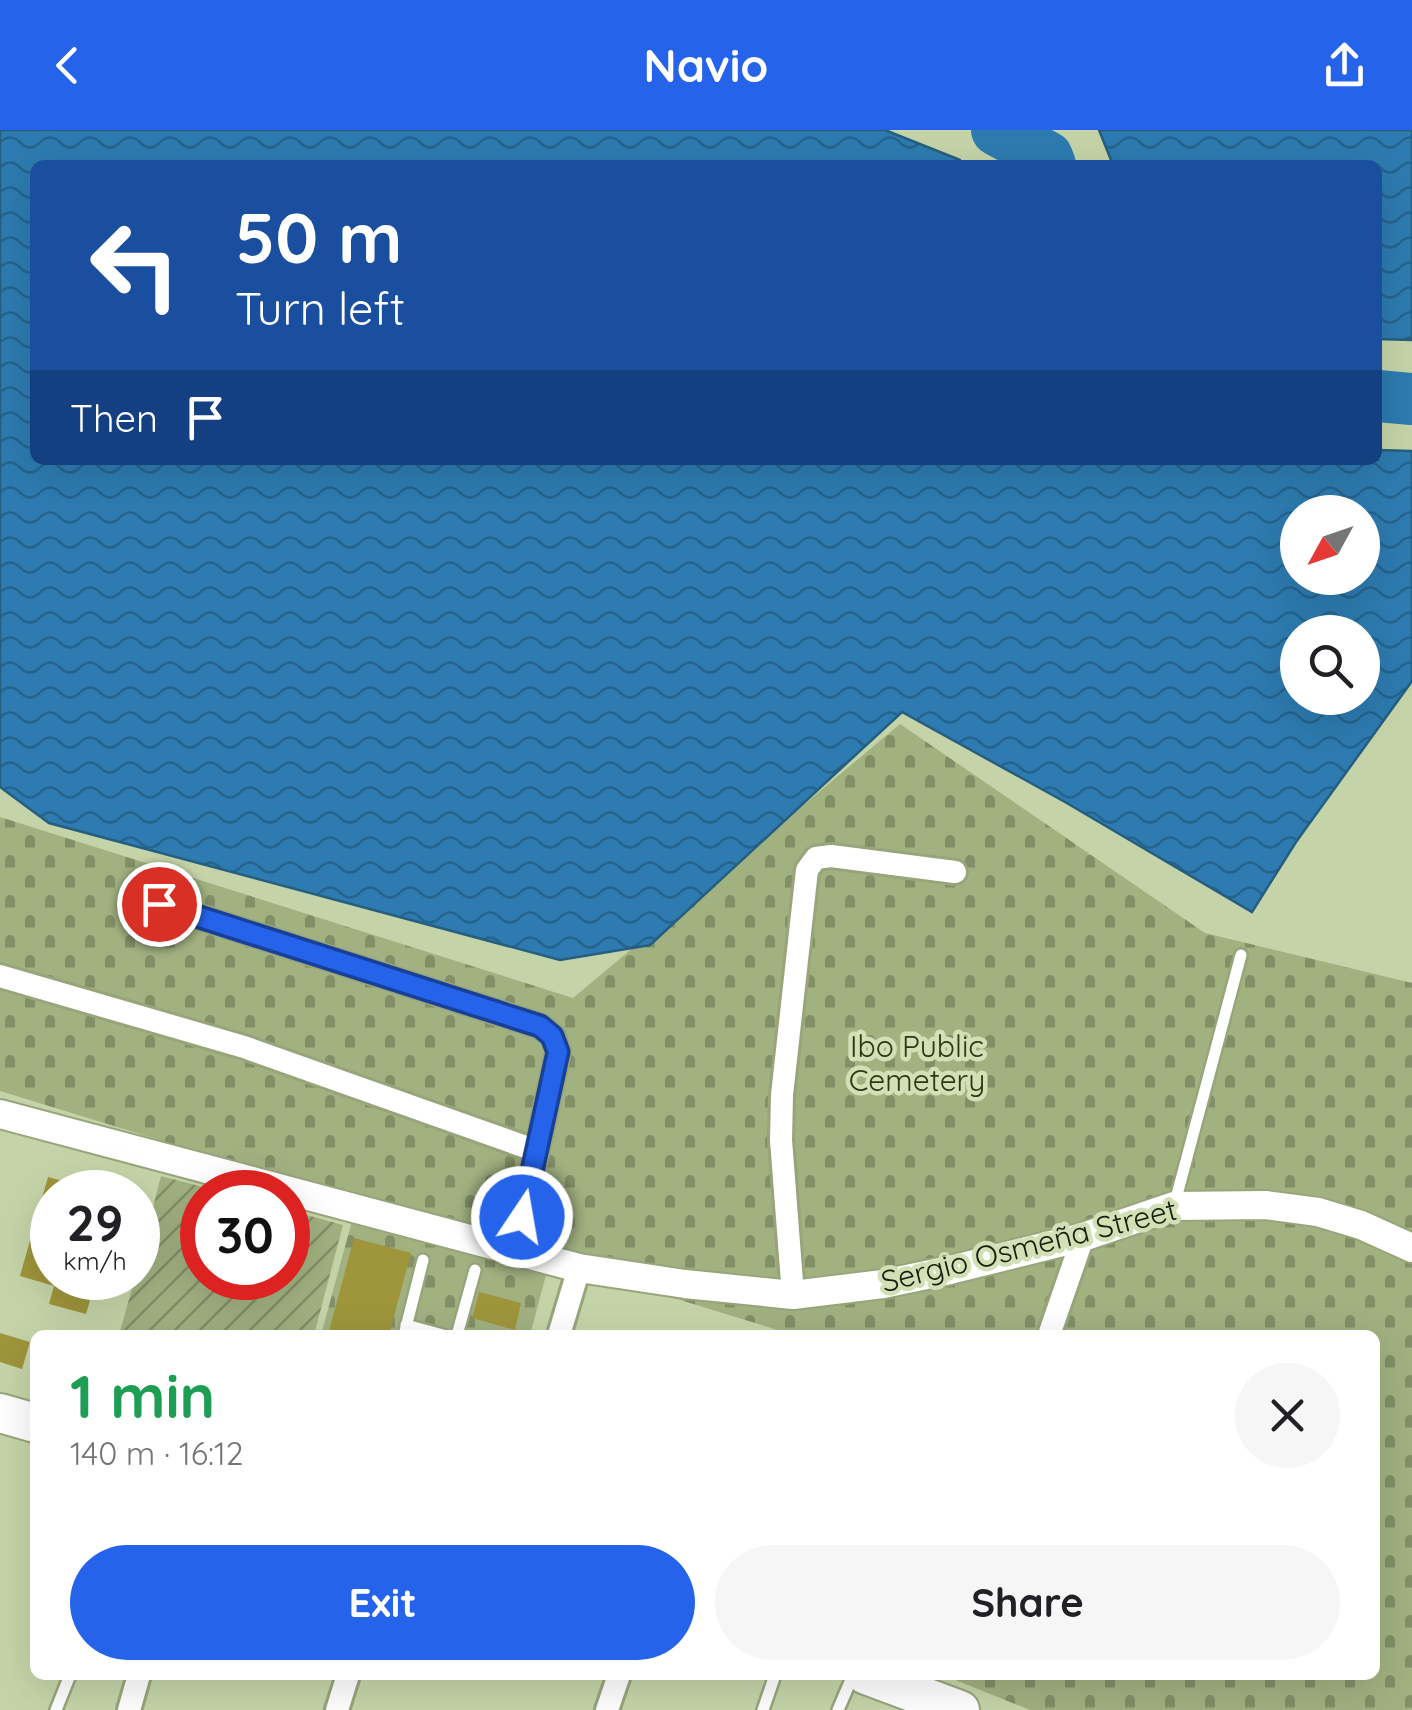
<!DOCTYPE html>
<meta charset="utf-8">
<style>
body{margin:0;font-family:Quicksand,sans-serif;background:#f6f6f6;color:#202124;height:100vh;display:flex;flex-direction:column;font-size:38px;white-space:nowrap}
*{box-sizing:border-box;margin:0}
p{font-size:32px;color:#757577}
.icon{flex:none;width:55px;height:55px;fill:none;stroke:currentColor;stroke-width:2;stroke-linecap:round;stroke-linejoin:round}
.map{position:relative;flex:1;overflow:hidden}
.details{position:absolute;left:30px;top:1200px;width:1350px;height:350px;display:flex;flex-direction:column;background:#fff;border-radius:15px;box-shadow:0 10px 40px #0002}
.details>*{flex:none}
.banner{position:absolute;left:30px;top:30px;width:1352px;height:305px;border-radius:15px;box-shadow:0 10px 40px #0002;background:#1a4fa0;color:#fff;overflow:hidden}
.needle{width:65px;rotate:230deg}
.controls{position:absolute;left:1280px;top:365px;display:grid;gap:20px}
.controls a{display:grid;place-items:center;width:100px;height:100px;border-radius:50%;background:#fff;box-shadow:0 10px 40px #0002;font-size:50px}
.speed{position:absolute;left:30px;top:1040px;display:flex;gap:20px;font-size:50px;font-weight:700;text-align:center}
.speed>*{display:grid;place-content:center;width:130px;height:130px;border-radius:50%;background:#fff;box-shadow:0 10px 40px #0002;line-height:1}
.speed small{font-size:25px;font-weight:400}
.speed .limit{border:15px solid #d22;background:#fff;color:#111}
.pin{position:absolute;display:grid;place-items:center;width:85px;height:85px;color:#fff;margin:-42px;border:5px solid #fff;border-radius:50%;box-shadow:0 2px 10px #0007}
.me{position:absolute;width:110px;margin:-55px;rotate:12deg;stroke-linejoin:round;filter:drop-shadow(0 0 8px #0008)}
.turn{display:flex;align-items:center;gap:35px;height:210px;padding:0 40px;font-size:45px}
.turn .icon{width:130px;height:130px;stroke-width:2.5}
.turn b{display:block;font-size:70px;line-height:85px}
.then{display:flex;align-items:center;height:95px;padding:0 40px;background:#0003;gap:20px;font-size:38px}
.round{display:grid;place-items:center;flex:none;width:105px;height:105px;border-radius:52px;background:#f6f6f6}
.summary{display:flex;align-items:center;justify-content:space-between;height:170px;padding:0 40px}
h1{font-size:60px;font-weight:800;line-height:75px;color:#1e9e55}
.action{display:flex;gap:20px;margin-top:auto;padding:20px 40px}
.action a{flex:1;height:115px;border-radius:60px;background:#2563eb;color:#fff;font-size:40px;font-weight:800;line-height:115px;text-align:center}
.action a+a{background:#f6f6f6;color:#202124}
header{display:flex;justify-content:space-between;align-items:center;height:130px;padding:0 40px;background:#2563eb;color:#fff;font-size:45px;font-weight:800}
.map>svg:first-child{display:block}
.cemetery{fill:url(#cemetery-stones)}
.garden{fill:url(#garden-furrows)}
.water{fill:url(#water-waves);stroke:#265e7f;stroke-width:2.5;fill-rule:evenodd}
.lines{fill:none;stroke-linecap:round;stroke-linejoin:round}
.river{stroke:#2d7bb0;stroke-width:52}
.building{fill:#9f953b}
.service-casing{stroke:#98a57b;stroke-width:16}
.minor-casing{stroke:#98a57b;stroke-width:28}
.tertiary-casing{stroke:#98a57b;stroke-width:32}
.trunk-casing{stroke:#98a57b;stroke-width:42}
.service{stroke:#fff;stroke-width:11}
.minor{stroke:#fff;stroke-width:22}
.tertiary{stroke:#fff;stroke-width:28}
.trunk{stroke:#fff;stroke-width:38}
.route-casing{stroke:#184099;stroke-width:25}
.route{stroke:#2563eb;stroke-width:18}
.labels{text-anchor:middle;stroke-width:9;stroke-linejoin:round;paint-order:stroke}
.park-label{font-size:30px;fill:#2d3613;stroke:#d2e1b5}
.street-label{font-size:30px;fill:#171c0c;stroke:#d2e1b5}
</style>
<header><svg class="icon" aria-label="back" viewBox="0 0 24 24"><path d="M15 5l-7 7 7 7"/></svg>Navio<svg class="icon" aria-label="share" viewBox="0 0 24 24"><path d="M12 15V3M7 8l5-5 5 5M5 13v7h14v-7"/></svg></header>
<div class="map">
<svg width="1412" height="1580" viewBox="0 0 1412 1580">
<defs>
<pattern id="cemetery-stones" width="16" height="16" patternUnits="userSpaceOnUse" patternTransform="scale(2.5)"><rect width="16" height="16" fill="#a1b180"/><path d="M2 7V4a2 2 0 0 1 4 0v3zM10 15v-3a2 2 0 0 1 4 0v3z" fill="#828f67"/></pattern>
<pattern id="garden-furrows" width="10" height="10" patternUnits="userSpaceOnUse" patternTransform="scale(2.5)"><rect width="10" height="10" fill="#a1b180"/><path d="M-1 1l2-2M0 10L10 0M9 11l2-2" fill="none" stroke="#828f67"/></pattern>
<pattern id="water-waves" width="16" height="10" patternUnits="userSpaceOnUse" patternTransform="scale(2.5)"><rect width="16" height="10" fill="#2d7bb0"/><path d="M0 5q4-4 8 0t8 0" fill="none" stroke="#25648e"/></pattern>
</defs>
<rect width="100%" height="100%" fill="#c5d4a8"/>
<g class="cemetery">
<path d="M900 594 1205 803 1412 853V1580H1030L943 1545H1375V1205H794L0 961V687L573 868Z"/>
<path d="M352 1091 546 1145 530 1205H321Z"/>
</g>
<path class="garden" d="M161 1046 222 1062H202V1148H288V1080L343 1095 314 1205H119L135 1148H138V1136Z"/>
<g class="water">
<path d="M0 0H885L960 30 961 35H35V330H1378V320L1412 321V551L1296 712 1252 782 1065 672 902 582 650 815 560 830 49 693 0 657ZM1298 382H1362V448H1298ZM1298 502H1362V568H1298Z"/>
<path d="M1099 0H1412V210L1378 209V35H1113Z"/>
</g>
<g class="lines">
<g class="river">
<path d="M997 0 1047 27 1050 35"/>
<path d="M1378 266 1412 269"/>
</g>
</g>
<g class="building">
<path d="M48 1047 100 1061 52 1062V1148H108L105 1156 95 1153 86 1184 49 1174 54 1156 20 1146Z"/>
<path d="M354 1108 411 1123 389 1205H328Z"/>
<path d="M479 1162 521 1173 515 1200 472 1188Z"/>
<path d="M0 1203 30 1212 22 1239 0 1232Z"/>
</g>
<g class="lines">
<defs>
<g id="service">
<path d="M1174 1076 1241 825"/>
<path d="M406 1195 443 1205"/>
<path d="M404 1205 423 1130"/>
<path d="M457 1205 475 1140"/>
<path d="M56 1580 70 1545"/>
<path d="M763 1580 775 1545"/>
<path d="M838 1580 853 1545"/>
</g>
<g id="minor">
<path d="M159 774 540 896 553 906 558 922 515 1121"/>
<path d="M0 846 244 917 537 1021"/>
<path d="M793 1165 781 1010 782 965 807 740 816 728 831 726 955 742"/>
<path d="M559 1205 579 1138"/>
<path d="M1049 1205 1083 1107"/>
<path d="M129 1580 139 1545"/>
<path d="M337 1580 348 1545"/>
<path d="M607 1580 619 1545"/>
</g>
<path id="tertiary" d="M0 984 579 1138 685 1154 793 1165 883 1154 950 1140 1083 1107 1174 1076 1265 1075 1318 1082 1361 1095 1412 1118"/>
<g id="trunk">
<path d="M0 1283 35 1293"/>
<path d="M866 1545 960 1580"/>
</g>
</defs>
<use href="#service" class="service-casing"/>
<use href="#minor" class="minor-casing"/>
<use href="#tertiary" class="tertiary-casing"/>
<use href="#trunk" class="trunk-casing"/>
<use href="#service" class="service"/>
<use href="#minor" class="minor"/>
<use href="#tertiary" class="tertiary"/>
<use href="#trunk" class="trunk"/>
</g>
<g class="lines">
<defs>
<path id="route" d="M159 774 540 896 552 906 558 922 522 1087"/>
</defs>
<use href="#route" class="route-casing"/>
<use href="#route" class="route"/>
</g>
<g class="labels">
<g class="park-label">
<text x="917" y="927">Ibo Public<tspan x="917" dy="34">Cemetery</tspan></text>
</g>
<g class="street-label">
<text transform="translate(1029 1116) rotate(-14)" y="10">Sergio Osmeña Street</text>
</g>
</g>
</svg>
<div class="controls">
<a><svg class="needle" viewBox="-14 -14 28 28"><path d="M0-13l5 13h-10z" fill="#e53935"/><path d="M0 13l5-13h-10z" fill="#757577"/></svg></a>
<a><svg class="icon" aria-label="search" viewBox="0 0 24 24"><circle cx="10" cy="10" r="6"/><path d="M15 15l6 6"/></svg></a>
</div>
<div class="speed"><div>29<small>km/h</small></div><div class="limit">30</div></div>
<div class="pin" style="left:159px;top:774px;background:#d93025"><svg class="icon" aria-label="arrive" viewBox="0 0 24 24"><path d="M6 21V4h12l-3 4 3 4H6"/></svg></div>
<svg class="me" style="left:522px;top:1087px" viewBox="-20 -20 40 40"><circle r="17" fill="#2563eb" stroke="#fff" stroke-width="3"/><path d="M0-11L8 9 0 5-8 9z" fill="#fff"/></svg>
<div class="banner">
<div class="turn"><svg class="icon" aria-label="left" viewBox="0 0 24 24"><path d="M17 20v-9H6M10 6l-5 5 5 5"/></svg><div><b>50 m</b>Turn left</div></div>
<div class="then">Then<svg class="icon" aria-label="arrive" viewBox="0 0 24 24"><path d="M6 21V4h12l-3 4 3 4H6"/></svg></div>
</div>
<section class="details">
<div class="summary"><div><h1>1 min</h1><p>140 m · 16:12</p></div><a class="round"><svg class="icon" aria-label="close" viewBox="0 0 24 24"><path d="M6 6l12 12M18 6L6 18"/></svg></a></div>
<div class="action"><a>Exit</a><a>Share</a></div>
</section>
</div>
